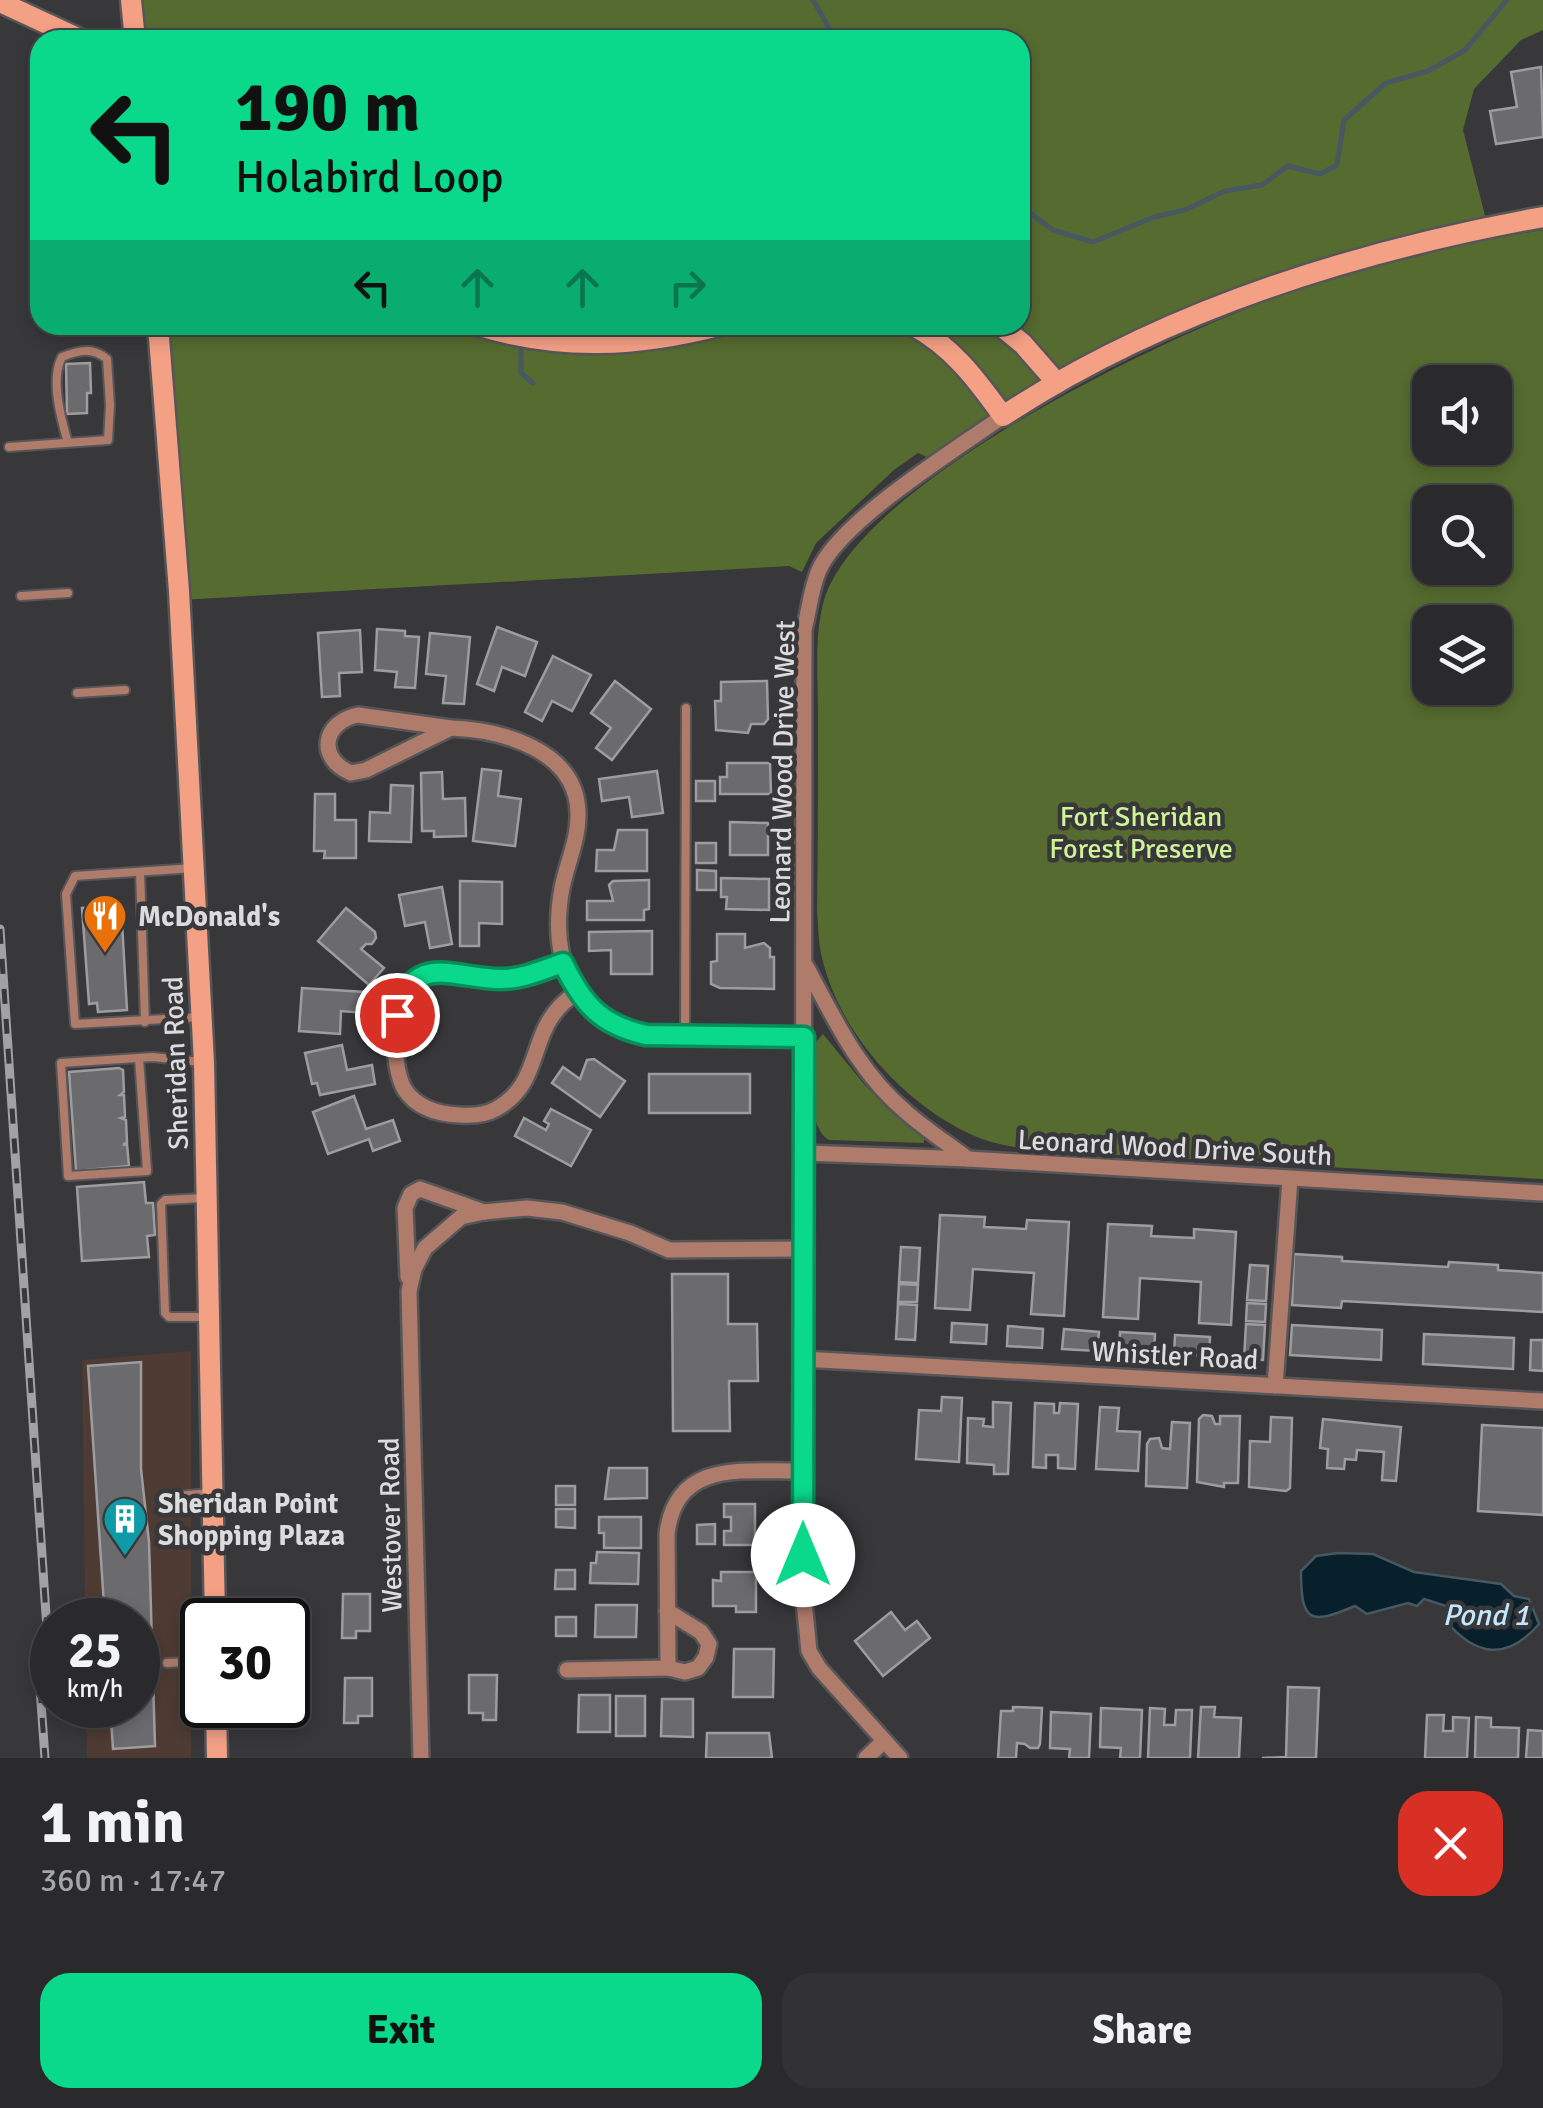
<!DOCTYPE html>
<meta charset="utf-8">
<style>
body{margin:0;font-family:Signika,sans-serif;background:#323134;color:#f1f3f6;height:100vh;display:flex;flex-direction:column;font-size:38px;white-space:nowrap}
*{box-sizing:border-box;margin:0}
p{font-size:32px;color:#a5a6a9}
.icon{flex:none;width:55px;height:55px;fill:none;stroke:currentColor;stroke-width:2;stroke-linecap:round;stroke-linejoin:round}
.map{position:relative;height:1758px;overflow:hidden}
.details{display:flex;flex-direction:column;background:#2a292c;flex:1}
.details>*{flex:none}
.hud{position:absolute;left:30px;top:30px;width:1000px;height:305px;border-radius:30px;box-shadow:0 5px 15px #0003,0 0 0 2px #464548;background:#0ad98b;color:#111;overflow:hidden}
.controls{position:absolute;left:1412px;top:365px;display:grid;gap:20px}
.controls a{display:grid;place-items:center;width:100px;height:100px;border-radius:20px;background:#2a292c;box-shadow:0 5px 15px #0003,0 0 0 2px #464548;font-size:50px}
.speed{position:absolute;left:30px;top:1598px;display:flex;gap:20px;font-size:50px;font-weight:700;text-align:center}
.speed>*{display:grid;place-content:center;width:130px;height:130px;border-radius:50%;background:#2a292c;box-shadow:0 5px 15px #0003,0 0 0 2px #464548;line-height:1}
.speed small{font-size:25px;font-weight:400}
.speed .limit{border:5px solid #111;border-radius:15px;background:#fff;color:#111}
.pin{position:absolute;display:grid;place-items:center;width:85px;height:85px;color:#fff;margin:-42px;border:5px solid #fff;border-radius:50%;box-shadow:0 2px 10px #0007}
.me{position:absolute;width:110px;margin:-55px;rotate:0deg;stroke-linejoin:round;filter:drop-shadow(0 0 8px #0008)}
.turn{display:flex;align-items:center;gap:35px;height:210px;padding:0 40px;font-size:45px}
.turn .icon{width:130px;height:130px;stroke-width:2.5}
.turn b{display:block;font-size:70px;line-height:85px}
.lanes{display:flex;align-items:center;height:95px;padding:0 40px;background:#0003;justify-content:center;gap:50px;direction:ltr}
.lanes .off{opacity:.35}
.round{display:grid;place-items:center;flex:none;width:105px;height:105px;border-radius:30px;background:#323134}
.headline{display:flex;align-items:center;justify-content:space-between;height:170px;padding:0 40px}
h1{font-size:60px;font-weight:700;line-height:75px}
.primary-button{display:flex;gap:20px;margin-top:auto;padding:20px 40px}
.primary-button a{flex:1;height:115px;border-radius:30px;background:#0ad98b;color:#111;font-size:40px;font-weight:700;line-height:115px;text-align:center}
.primary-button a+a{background:#323134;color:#f1f3f6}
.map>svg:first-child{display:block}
.commercial{fill:#4e3b33}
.green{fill:#556b30;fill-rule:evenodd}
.water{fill:#07202c;stroke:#475861;stroke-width:2.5}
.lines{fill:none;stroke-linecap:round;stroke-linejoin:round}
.stream{stroke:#475861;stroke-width:5}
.building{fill:#6b6b6e;stroke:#9d9da0;stroke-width:2.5}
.lane-casing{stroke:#565558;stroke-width:12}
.street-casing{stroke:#565558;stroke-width:20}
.secondary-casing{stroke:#565558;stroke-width:25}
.lane{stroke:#af7b6a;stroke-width:8}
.street{stroke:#af7b6a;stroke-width:15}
.secondary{stroke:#f3a085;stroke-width:20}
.rail-casing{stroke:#a2a2a4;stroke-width:9}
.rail{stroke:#38373a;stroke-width:5;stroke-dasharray:15;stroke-linecap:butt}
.route-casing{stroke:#068d5a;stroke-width:25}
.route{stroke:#0ad98b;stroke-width:18}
.labels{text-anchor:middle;stroke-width:9;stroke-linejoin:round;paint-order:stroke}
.street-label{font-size:28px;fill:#dcdcde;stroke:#38373a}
.park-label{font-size:28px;fill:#cef496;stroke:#38373a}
.poi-label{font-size:28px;font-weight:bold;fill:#dcdcde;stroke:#38373a;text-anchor:start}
.water-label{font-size:30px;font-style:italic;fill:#c1e8fe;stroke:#38373a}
</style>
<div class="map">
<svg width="1543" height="1758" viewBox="0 0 1543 1758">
<rect width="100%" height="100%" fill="#38373a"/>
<path class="commercial" d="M191 1351V1758H87L86 1705H138V1620H85L82 1360Z"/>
<g class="green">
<path d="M131 0H1543V30L1521 40 1474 89 1463 130 1488 227 1406 246 1106 355 938 462 918 453 894 470 816 543 802 572 789 566 179 600 158 325H1020V40H134Z"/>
<path d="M1543 230V1179L1045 1151C1020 1148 993 1145 970 1134 900 1101 834 1027 820 948 818 936 818 922 817 910 818 844 818 779 818 713 818 677 814 635 824 600 861 480 1177 330 1294 291 1375 264 1459 242 1543 230ZM1495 382V448H1430V382ZM1495 502V568H1430V502ZM1495 622V688H1430V622Z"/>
<path d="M823 1034 864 1084 889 1110 924 1136V1143L829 1140C805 1126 814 1069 815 1043Z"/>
</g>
<path class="water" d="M1338 1553 1373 1554 1414 1572 1501 1584 1514 1596 1529 1599 1539 1624C1507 1661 1476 1657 1445 1620L1450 1614 1446 1606 1424 1599 1417 1606 1408 1603 1367 1614 1355 1606C1310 1625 1301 1623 1301 1571L1316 1556Z"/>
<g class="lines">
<g class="stream">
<path d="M813 0 836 40"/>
<path d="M1020 206 1053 230 1093 242 1154 217 1185 210 1225 191 1262 185 1288 166 1320 174 1337 165 1344 120 1386 83 1428 71 1465 50 1507 0"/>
<path d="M521 342V373L533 383"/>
</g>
</g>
<g class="building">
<path d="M1541 67 1543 137 1496 144 1490 111 1517 107 1511 72Z"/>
<path d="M90 363 91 393H87V413L67 414 66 364Z"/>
<path d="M497 627 537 642 525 676 502 667 494 691 477 684Z"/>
<path d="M377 629 405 631V636L419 637 415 688 395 687 397 672 375 670Z"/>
<path d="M360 630 362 672 339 673 340 696 322 697 318 633Z"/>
<path d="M430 633 470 637 464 704 443 703 446 676 426 674Z"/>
<path d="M553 656 591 675 572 711 552 701 542 721 525 712Z"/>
<path d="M615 681 651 709 612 760 596 748 611 728 591 713Z"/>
<path d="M767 681 768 719 764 724H751L748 733 716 730 715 701H721V682Z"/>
<path d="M727 763H770L771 794H720V777H727Z"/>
<path d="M482 769 501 771 498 796 521 799 515 846 473 841Z"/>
<path d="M657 771 663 813 632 817 629 797 602 801 599 779Z"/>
<path d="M442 772 443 799 465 798 466 836 434 837V831H422L421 773Z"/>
<rect x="696" y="781" width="19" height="20"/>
<path d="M391 785 413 786 411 842 369 841 370 812 390 813Z"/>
<path d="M315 794H335V820H356V858H324L325 851H314Z"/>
<path d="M730 822 768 823V855H730Z"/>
<path d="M618 830H647V871H596L597 850H614Z"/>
<rect x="696" y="843" width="20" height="20"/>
<path d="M697 870 716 871V890H697Z"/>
<path d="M721 878 769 879V910L726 909 727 897H721Z"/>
<path d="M649 880V909L644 910V920H587V901H613L609 885 613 881Z"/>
<path d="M460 881 502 882V924L479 923V946H460Z"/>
<path d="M442 887 452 944 430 948 425 922 405 926 399 895Z"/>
<path d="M121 905 127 1010 98 1012 97 1003 89 1004 82 908Z"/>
<path d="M346 908 375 932 376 938 372 944H366L361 949 384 968 369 985 318 941Z"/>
<path d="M652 931V974H611V950L589 951V932Z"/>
<path d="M717 934H745V948L764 943 770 948V957H774V989L720 988 711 984V962L717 961Z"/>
<path d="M302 988 365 992 364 1013 341 1011 340 1034 299 1031Z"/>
<path d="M342 1045 347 1070 372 1065 375 1084 320 1095 317 1083 312 1084 305 1053Z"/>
<path d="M594 1059 625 1081 600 1117 552 1083 563 1067 580 1079 587 1060Z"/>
<path d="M119 1068 123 1070 124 1092 120 1095H124L125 1117 121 1118 126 1120 127 1142 123 1145 127 1144 129 1166 76 1171 69 1072Z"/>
<rect x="649" y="1074" width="101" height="39"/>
<path d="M354 1096 366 1129 393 1120 400 1141 373 1151 369 1139 328 1154 313 1112Z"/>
<path d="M551 1109 591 1130 571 1166 515 1136 524 1118 546 1130 549 1124 544 1121Z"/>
<path d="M144 1182 146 1203H153L155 1235 147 1236 149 1257 82 1261 77 1187Z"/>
<path d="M940 1215 985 1217 984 1227 1026 1229 1027 1220 1069 1222 1064 1316 1031 1314 1034 1273 973 1269 970 1310 935 1308Z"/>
<path d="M1108 1224 1152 1226 1151 1236 1194 1238V1229L1236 1232 1231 1325 1199 1323 1201 1282 1140 1278 1138 1319 1103 1317Z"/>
<path d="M901 1247 920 1248 918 1283 899 1282Z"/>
<path d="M1294 1254 1342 1257V1261L1448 1267 1449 1262 1498 1265V1270L1543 1273V1312L1342 1301 1341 1308 1292 1305Z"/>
<path d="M1250 1265 1268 1266 1266 1301 1247 1300Z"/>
<path d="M672 1274H728V1324H757L758 1381H729L730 1431H673Z"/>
<path d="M899 1284 918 1285 917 1302H898Z"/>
<path d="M1247 1303 1266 1304 1265 1322 1246 1321Z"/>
<path d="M898 1304 917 1305 915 1340 896 1339Z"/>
<path d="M952 1323 987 1325 986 1344 951 1342Z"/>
<path d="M1246 1324 1265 1325 1263 1360 1244 1359Z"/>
<path d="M1292 1325 1382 1330 1381 1360 1290 1355Z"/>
<path d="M1008 1326 1043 1329 1042 1348 1007 1346Z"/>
<path d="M1064 1329 1099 1332 1097 1351 1062 1349Z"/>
<path d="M1120 1332 1155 1334 1154 1353 1119 1351Z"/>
<path d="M1424 1334 1514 1338 1513 1369 1423 1364Z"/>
<path d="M1175 1335 1210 1337 1209 1356 1174 1354Z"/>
<path d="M1531 1340H1543V1371L1530 1370Z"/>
<path d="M141 1362V1469L149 1542 155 1746 113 1749 110 1705H138V1620H105L88 1366Z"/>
<path d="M942 1397 962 1398 959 1462 916 1459 919 1410 941 1411Z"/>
<path d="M993 1402 1011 1403 1008 1474H994V1465L967 1463 968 1418 984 1419 983 1426 993 1427Z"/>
<path d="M1035 1403 1054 1404V1413H1059L1060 1403 1078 1404 1075 1469 1058 1468V1455H1046V1468L1033 1467Z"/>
<path d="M1100 1407 1119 1408 1117 1431 1140 1432 1138 1471 1096 1469Z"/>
<path d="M1203 1415 1212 1416 1215 1424H1220V1416H1240L1238 1483H1224V1487L1197 1482 1199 1419Z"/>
<path d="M1271 1417 1292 1418 1290 1488 1286 1491 1249 1487 1250 1441 1270 1442Z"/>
<path d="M1323 1419 1401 1427 1396 1481 1382 1480 1384 1452 1357 1450 1356 1460 1345 1459 1344 1469 1327 1468 1328 1449 1320 1448Z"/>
<path d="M1172 1422 1190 1423 1187 1488 1146 1486 1147 1444 1150 1439 1159 1438 1162 1448 1170 1449Z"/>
<path d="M1482 1425 1543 1428V1515L1478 1511Z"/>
<path d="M609 1468H647V1498L605 1499Z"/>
<rect x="556" y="1486" width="19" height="19"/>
<path d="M724 1504H755V1545H724V1531H731V1517H724Z"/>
<path d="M556 1509H575V1528L556 1527Z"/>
<path d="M599 1517H641V1548H604V1533H599Z"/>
<path d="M715 1524V1544H697V1525Z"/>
<path d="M597 1552 639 1553 638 1584 590 1583 591 1563H596Z"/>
<path d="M556 1570H575V1589H555Z"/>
<path d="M721 1572H756V1612H736V1606H713V1580L721 1581Z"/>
<path d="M343 1594H370V1631H356V1638H342Z"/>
<path d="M596 1605H637L636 1637H595Z"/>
<path d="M891 1612 905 1630 917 1621 930 1638 883 1676 855 1641Z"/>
<rect x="556" y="1617" width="20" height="19"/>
<path d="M734 1649H774L773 1697H733Z"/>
<path d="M469 1675H497L496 1720H483V1713H469Z"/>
<path d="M345 1678H372V1716H358V1723H344Z"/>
<path d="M1288 1687 1319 1688 1316 1758H1262L1286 1757Z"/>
<path d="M579 1695H610V1732H578Z"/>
<rect x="616" y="1696" width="29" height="40"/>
<path d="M662 1699H693V1737L661 1736Z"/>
<path d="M1013 1707 1042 1708 1040 1744 1038 1748H1030L1025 1744 1017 1743 1016 1758H998L1001 1711H1013Z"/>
<path d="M1201 1707H1215L1214 1717 1241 1718 1239 1758H1198Z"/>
<path d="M1101 1708 1142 1710 1140 1758H1120L1121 1748 1100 1747Z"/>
<path d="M1150 1708 1165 1709 1164 1725H1175L1176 1710H1192L1190 1758H1148Z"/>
<path d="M1051 1712 1091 1714 1089 1758H1069L1070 1749 1050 1748Z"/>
<path d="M1427 1715H1444L1443 1731H1453V1717L1469 1718 1467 1758H1425Z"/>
<path d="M1476 1717 1491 1718V1727L1519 1728 1518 1758H1475Z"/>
<path d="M1528 1730 1543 1731V1758H1526Z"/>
<path d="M707 1733H769L772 1758H706Z"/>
</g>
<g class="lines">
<defs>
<g id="lane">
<path d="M9 447 108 440 110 405 107 359C92 347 79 350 62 357 50 379 61 419 68 443"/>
<path d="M21 596 68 593"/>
<path d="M77 693 125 690"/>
<path d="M194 868 75 876 66 894 75 1024 202 1017"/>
<path d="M140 872 145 1022"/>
<path d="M685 1035 686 708"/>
<path d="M139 1058 147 1171 68 1176 61 1063 153 1057 200 1062"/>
<path d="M203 1198 165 1200 161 1204 165 1313 169 1317H207"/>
<path d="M161 1497 212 1493"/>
<path d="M167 1663 202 1661"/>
</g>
<g id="street">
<path d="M358 715 451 728 366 770 351 773C316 758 323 722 358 715Z"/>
<path d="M451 728C502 730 577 750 578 813 579 838 567 863 562 888 549 958 572 1018 646 1035L804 1037"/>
<path d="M563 963C543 970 524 978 504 979 476 980 446 963 421 977 392 992 389 1064 405 1090 417 1108 438 1114 459 1115 471 1116 485 1115 496 1109 547 1081 524 1027 576 993"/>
<path d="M806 966C834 1018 859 1073 906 1112 925 1129 947 1143 968 1159"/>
<path d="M805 1153 968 1159 1543 1193"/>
<path d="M408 1277 405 1208 411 1194 420 1189 484 1212"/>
<path d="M803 1359 1543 1401"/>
<path d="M1275 1386 1290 1179"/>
<path d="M667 1611 701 1632 709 1644 706 1657 698 1668 685 1672 668 1668"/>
<path d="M567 1670 668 1668 667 1534C676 1458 746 1472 803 1471"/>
<path d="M421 1758 409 1291 414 1269 425 1248 461 1217 484 1212 527 1208 562 1212 630 1233 669 1250 805 1249"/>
<path d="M866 1758 884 1741"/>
<path d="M900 1758 819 1668 809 1651 803 1592 804 630C809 611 811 588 819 570 841 520 957 449 1003 416"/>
</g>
<g id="secondary">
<path d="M131 0 135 40"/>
<path d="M0 2 82 40"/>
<path d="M158 325 179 591 204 1063 215 1620"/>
<path d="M476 325C560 351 638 347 722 325"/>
<path d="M912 325C953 347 976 379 1003 416 1164 310 1355 251 1543 217"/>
<path d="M1000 325 1023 344 1057 383"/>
<path d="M216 1705 217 1758"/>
</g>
</defs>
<use href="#lane" class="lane-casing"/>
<use href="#street" class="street-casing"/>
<use href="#secondary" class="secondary-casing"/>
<use href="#lane" class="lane"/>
<use href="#street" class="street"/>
<use href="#secondary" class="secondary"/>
<defs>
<g id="rail">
<path d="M0 929 52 1704"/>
<path d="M40 1688 45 1758"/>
</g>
</defs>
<use href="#rail" class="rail-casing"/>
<use href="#rail" class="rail"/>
</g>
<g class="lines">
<defs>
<path id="route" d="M397 1015C413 950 454 979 501 979 523 979 542 970 563 963 582 1003 600 1025 646 1035L804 1037 803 1555"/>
</defs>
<use href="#route" class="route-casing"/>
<use href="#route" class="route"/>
</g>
<defs>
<symbol id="restaurant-pin" viewBox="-11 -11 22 30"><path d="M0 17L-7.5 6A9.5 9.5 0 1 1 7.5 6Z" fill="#e8710a" stroke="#38373a"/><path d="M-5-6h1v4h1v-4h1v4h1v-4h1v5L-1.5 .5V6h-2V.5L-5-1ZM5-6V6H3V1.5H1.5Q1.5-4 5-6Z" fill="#fff"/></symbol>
<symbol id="building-pin" viewBox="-11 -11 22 30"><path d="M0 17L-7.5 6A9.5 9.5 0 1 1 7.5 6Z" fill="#0f9aa8" stroke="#38373a"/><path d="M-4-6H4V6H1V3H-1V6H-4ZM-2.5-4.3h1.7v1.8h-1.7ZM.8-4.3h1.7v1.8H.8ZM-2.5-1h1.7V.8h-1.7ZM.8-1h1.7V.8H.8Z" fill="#fff"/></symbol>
</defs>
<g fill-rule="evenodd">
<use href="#restaurant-pin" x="80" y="891" width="50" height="68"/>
<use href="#building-pin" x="100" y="1494" width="50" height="68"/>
</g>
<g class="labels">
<g class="street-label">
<text transform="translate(782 772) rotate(-89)" y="10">Leonard Wood Drive West</text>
<text transform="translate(175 1063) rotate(-92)" y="10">Sheridan Road</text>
<text transform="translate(1175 1147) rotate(3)" y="10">Leonard Wood Drive South</text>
<text transform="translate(1175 1355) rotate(3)" y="10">Whistler Road</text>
<text transform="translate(390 1525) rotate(-91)" y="10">Westover Road</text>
</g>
<g class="park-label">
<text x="1141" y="826">Fort Sheridan<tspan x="1141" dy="32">Forest Preserve</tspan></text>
</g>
<g class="poi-label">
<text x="138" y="926">McDonald's</text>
<text x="158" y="1513">Sheridan Point<tspan x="158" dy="32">Shopping Plaza</tspan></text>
</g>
<g class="water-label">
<text x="1486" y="1625">Pond 1</text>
</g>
</g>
</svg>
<div class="controls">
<a><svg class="icon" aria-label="sound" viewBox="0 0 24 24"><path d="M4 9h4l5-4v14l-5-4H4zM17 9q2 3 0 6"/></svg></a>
<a><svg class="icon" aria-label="search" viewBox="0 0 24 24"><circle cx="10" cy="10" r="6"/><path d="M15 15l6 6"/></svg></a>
<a><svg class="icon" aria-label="layers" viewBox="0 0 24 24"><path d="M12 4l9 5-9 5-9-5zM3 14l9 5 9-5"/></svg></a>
</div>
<div class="speed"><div>25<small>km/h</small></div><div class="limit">30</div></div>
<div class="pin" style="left:397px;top:1015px;background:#d93025"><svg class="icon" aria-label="arrive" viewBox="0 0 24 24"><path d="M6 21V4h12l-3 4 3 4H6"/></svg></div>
<svg class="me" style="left:803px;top:1555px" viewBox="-20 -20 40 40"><circle r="19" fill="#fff"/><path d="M0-13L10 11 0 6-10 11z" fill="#0ad98b"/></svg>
<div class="hud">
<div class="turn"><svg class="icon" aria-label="left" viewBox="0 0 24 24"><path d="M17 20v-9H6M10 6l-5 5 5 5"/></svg><div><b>190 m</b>Holabird Loop</div></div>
<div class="lanes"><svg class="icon" aria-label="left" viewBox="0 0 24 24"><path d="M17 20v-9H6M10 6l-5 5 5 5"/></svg><svg class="icon off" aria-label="ahead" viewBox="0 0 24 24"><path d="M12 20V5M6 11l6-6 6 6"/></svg><svg class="icon off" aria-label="ahead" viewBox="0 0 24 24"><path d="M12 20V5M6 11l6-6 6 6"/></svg><svg class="icon off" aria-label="right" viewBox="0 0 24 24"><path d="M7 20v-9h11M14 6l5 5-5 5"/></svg></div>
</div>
</div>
<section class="details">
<div class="headline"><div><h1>1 min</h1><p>360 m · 17:47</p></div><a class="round" style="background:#d93025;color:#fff"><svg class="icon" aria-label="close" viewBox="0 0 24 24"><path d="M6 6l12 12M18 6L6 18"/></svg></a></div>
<div class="primary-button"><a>Exit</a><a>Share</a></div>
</section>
